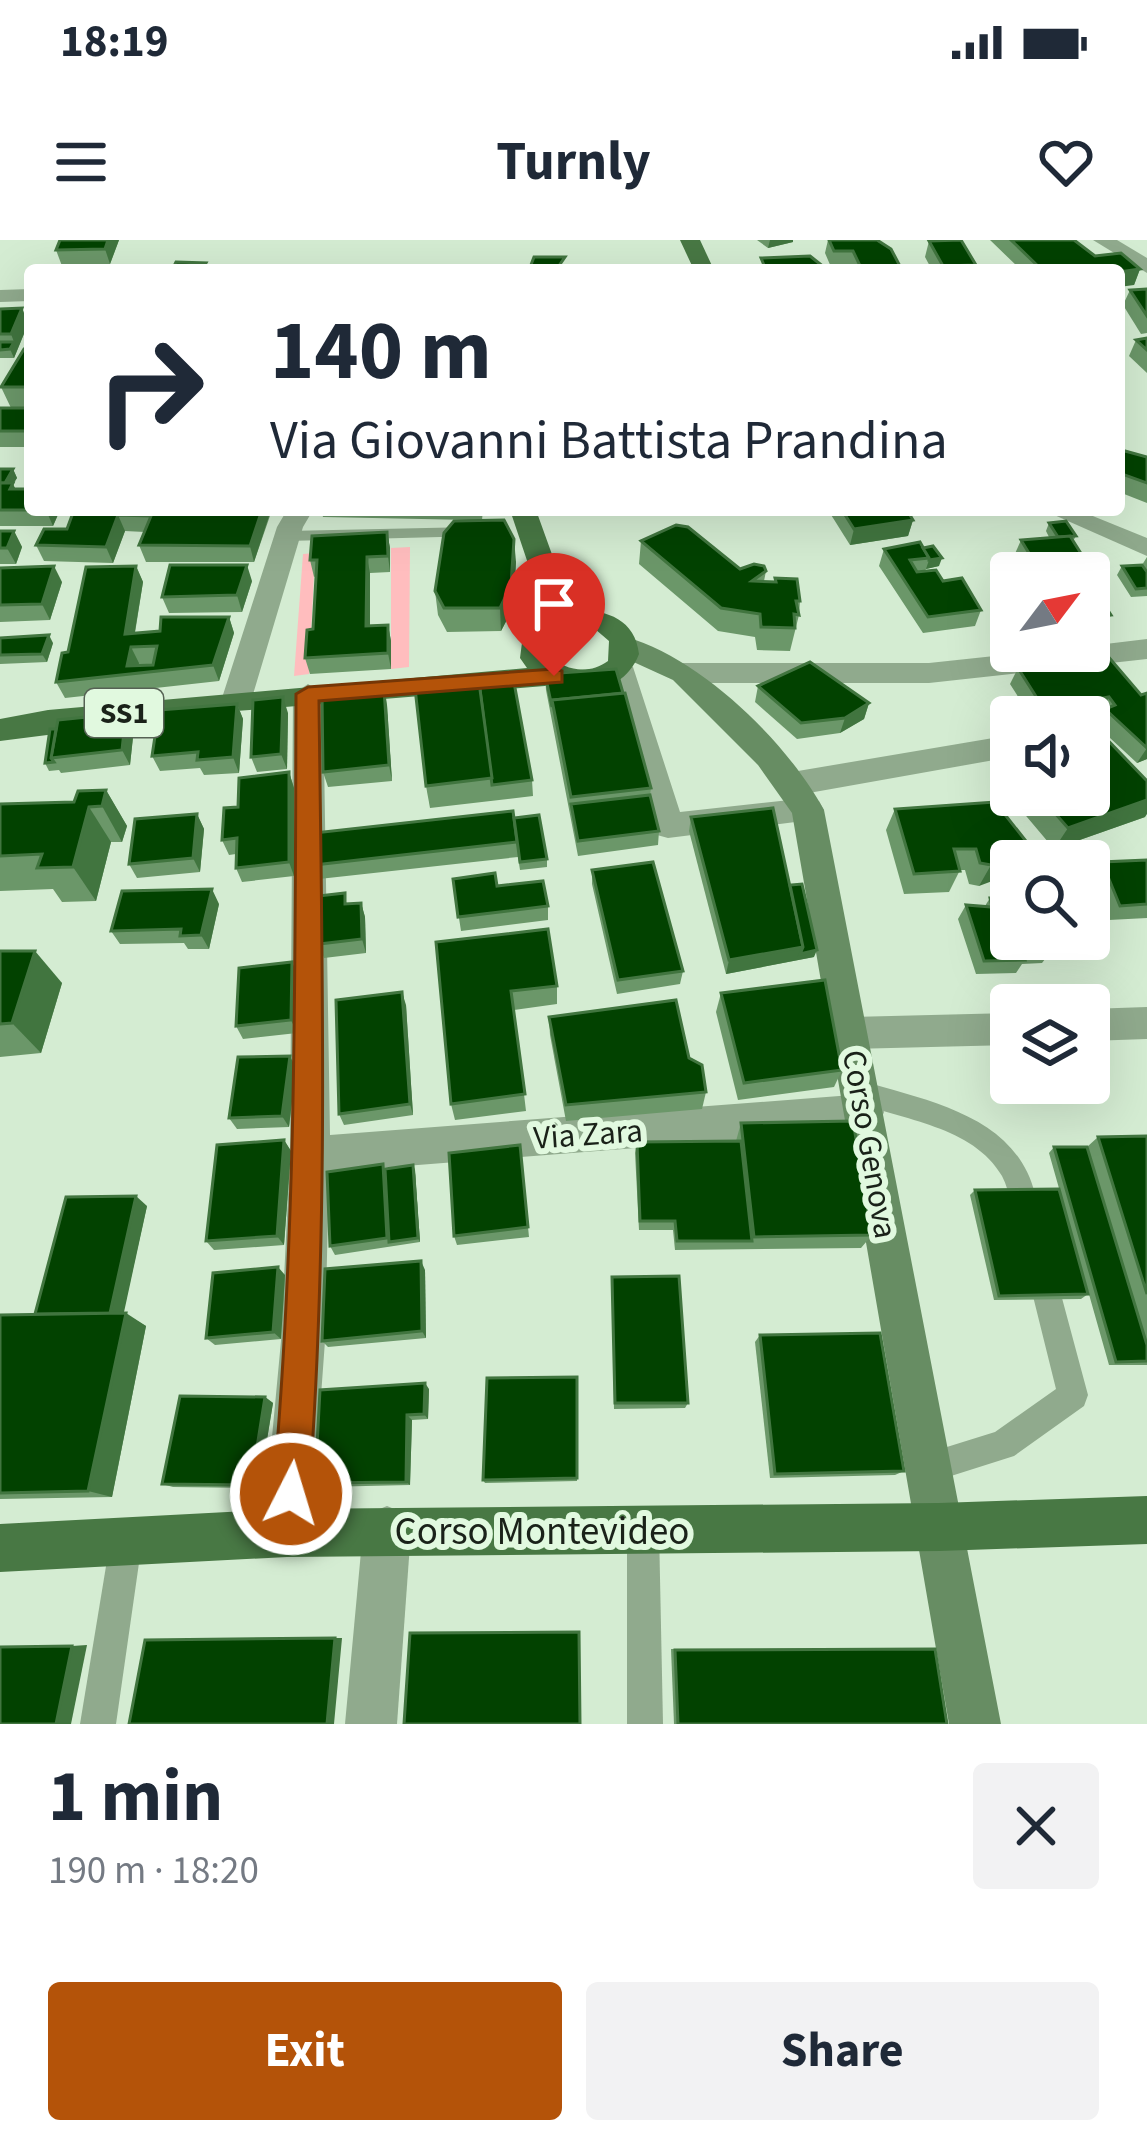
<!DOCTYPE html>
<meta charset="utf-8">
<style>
body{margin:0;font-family:"Source Sans 3",sans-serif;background:#f2f2f3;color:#1f2937;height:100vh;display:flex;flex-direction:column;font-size:45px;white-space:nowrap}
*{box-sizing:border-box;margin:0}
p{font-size:39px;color:#747a83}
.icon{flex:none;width:66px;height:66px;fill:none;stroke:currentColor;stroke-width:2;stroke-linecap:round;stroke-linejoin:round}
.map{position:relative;height:1484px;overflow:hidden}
.side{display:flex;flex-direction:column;background:#fff;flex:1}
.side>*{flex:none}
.banner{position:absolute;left:24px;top:24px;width:1101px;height:252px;border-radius:12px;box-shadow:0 12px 48px #0002;background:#fff;color:#1f2937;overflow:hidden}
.needle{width:78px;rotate:58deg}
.buttons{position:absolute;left:990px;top:312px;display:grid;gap:24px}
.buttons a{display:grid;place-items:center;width:120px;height:120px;border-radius:12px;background:#fff;box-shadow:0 12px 48px #0002;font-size:60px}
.pin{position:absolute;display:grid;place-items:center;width:102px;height:102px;color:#fff;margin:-123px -51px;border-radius:50% 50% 50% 0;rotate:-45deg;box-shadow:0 0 12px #0007}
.pin .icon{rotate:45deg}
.me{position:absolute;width:132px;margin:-66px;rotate:5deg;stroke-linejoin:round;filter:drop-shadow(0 0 9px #0008)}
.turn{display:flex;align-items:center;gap:42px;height:252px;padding:0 48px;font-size:54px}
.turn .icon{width:156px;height:156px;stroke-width:2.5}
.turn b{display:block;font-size:84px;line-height:102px}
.round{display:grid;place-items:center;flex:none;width:126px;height:126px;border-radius:12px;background:#f2f2f3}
.head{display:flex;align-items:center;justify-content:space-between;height:204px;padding:0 48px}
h1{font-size:72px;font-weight:700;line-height:90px}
.action{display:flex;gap:24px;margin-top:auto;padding:24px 48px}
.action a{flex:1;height:138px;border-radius:12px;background:#b45309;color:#fff;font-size:48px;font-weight:700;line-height:138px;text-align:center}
.action a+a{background:#f2f2f3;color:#1f2937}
.status{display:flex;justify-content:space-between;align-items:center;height:84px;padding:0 60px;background:#fff;direction:ltr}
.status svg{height:33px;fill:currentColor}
header{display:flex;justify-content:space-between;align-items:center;height:156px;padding:0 48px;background:#fff;font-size:54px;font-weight:700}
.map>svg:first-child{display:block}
.green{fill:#ffbdbe}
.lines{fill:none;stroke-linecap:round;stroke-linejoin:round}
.lane{fill:#90aa8d;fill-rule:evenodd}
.street{fill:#90aa8d;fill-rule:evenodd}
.secondary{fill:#678d63;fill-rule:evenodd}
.primary{fill:#487844;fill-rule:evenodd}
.wall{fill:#6b9769}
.shaded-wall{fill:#41753f}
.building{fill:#024200;stroke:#41753f;stroke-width:3;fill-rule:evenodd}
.route{fill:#b45309;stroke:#753606;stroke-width:3}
.labels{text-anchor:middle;stroke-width:12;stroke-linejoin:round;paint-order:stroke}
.shield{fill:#e1f9df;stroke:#566254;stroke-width:3}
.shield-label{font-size:30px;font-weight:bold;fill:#1a2219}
.street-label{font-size:33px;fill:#1a2219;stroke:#e1f9df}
.near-street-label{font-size:39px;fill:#1a2219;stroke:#e1f9df}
</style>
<div class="status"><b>18:19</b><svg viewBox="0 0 49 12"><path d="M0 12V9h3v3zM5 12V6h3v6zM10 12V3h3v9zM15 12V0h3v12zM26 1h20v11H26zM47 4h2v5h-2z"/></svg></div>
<header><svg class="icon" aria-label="menu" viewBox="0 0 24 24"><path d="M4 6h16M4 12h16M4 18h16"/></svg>Turnly<svg class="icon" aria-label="heart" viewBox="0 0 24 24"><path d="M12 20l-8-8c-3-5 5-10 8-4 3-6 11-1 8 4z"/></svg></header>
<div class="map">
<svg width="1147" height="1484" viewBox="0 0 1147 1484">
<rect width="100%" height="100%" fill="#d4ecd2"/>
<g class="green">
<path d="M410 307 409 427 391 429V308Z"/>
<path d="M315 313 309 434 294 436 303 314Z"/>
</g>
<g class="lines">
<g class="lane">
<path d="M473 287 479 288V296L287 301 278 296 287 291Z"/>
<path d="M862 841C929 861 1016 876 1035 954 1039 967 1043 978 1038 990L1028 994 1018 990C1011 973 1011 953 1002 936 973 886 902 880 853 861L849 853 853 845Z"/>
<path d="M1041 1018 1051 1022 1055 1032 1088 1155 1084 1166 1014 1216 929 1243 918 1238 913 1227 918 1216 995 1192 1056 1149 1027 1032 1031 1022Z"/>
<path d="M643 1273 654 1278 659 1289 663 1484H627V1289L632 1278Z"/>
<path d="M126 1286 137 1291 142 1302 116 1484H80L110 1302 115 1291Z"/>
</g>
<g class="street">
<path d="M1093 0H1117L1147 18V33Z"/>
<path d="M30 49V61L0 62V50Z"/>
<path d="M287 270H313L303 287 251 461 236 471 221 461 277 287Z"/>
<path d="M1043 270H1078L1147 298V316Z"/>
<path d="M1147 399V419L929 443H683L668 433 683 423H929L1040 411H1089V406Z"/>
<path d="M619 417 633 427 680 572 808 558 819 561 824 570 819 579 668 598 657 595 605 427Z"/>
<path d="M308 444 323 454 330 895 865 854 879 859 884 872 879 885 865 890 329 932 325 1101 311 1293 304 1310 287 1317 270 1310 263 1293 281 1101 290 915 293 454Z"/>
<path d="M1011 495V517L792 556 781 552 776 544 781 536 792 532Z"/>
<path d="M1147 767V799L1089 801V769Z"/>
<path d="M1011 773V805L851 809 838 804 832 793 838 782 851 777Z"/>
<path d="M387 1266 404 1273 411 1290 397 1484H345L363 1290 370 1273Z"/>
</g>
<path class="secondary" d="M626 397C701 418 787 502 824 570L1001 1484H949L792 573 758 525 673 440 616 414 612 407Z"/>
<g class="primary">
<path d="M680 0H700L714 30H694Z"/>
<path d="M510 270H536L572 370C605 369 635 378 639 414 625 450 591 454 557 445L236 471 0 501V479L48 470 527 428 520 418 523 395 546 377ZM567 389H595L609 401 608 421C589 435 565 431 549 415L551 399Z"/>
<path d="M1147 1256V1304L939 1311 287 1317 0 1332V1284L287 1269 939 1263Z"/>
</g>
</g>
<g class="wall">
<path d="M60 0H119L110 24 62 26 56 10Z"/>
<path d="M757 0H793V2L768 8Z"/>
<path d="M828 0H877L902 30H852L850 26 831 27 825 13Z"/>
<path d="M990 0H1074L1095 16 1140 29 1134 45 1119 30H1021Z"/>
<path d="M929 1 976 25 974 30H932L925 17Z"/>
<path d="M1147 49V93L1141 94 1123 65 1130 50Z"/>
<path d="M22 68 28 84 14 118H0V69Z"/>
<path d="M1147 98V133L1129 116 1136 100Z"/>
<path d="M30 109V207H0V168H11L1 147Z"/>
<path d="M1119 216 1147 217V263L1119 252Z"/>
<path d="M0 229H13L17 238 13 244 15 249 60 270 53 286H0Z"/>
<path d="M74 270H272L254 322H146L139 305 145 292 125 291 113 323 44 321 36 305 67 289Z"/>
<path d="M321 270H483L482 280 516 322 513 368 501 391 447 392 438 375 435 351 471 280 323 277Z"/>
<path d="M828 270H907L913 280 908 296 850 305Z"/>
<path d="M1049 283 1076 296 1073 301 1104 350 1100 358 1111 375 1107 383 1089 384V333H1024L1014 316 1021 300 1049 297 1046 291Z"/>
<path d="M0 291H14L22 307 16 324H0Z"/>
<path d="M387 292 390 308V332L370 333V386L388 385 391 401V429L310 434 305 418 313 389 316 336 314 337 310 320Z"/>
<path d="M641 301 740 329 766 331 764 341 774 342 775 338 800 361 799 375 790 411 757 410 755 397 718 391 639 324Z"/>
<path d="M920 302 939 326 926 329 925 331 943 341 981 370 975 386 923 393 879 326 884 309Z"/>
<path d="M1147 317V356L1131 357 1117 335 1122 326 1142 325Z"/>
<path d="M136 326 143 342 135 393 160 391 229 377 234 393 219 441 65 458 56 442 68 412Z"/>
<path d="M0 328 62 342 50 380 0 382Z"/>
<path d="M252 341 242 372 169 373 162 357Z"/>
<path d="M0 398 53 403 47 422 0 424Z"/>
<path d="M1018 428 1141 455 1147 453V519L1137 523 1096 485 1101 475 1100 473 1077 477H1031L1010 444Z"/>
<path d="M545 434 651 548 650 555 659 591 658 605 578 616 546 450Z"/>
<path d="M513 437 532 540 533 556 430 568 426 546Z"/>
<path d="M758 446 869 463 864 479 840 493 797 499 755 462Z"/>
<path d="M237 464 243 479 239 533 204 535 200 528 160 531 152 516Z"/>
<path d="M387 465 392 541 328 547 323 532Z"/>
<path d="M288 473 287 529 257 532 251 517Z"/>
<path d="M134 488 130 525 61 533 59 530 49 531 45 523 50 489Z"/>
<path d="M1011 514V555H1089L1145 577 1054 609 994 538 1005 516Z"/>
<path d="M289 532 294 548V636L242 642 236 628V614L229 615 222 600 238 567Z"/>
<path d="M106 550 127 586 122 602H111L96 661 62 662 53 649 0 651V564L74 562Z"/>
<path d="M895 569 1033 610 1026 621H1011L979 646 969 644 965 630H960L949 652 904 654 886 590Z"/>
<path d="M197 574 204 589 200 632 137 638 129 624Z"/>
<path d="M691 577 790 646 814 717 726 734 689 591Z"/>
<path d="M514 578 547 619V627L520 630 518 617 319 639 314 625Z"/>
<path d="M1147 620V678L1109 680 1091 637 1102 622Z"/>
<path d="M592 630 683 731 680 744 617 754 592 644Z"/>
<path d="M453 639 497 646 548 666V680L461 691Z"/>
<path d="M990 658 1052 710 1042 723 1022 724 1016 733 976 734 958 679 966 665 985 666Z"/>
<path d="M361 663 365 677 366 713 324 718 319 704Z"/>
<path d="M219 664 209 709H188L184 703 120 704 111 691Z"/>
<path d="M436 702 557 746V764L514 770 526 871 455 880 451 864Z"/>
<path d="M0 711 62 743 41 813 0 817Z"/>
<path d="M298 735 297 793 243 799 236 786Z"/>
<path d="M721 753 842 830 834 847 738 860 716 772Z"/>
<path d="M406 765 413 875 344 885 339 874Z"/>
<path d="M549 777 689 818 706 852 702 869 566 881 550 795Z"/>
<path d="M296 828 289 887 237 889 229 878Z"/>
<path d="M741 883 872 995 861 1008 675 1010 673 990H639L635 913 637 902 736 901Z"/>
<path d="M1147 896V1125H1109L1049 913 1054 907H1087L1098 897Z"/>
<path d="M284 900 291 911 284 1005 214 1010 206 1001Z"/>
<path d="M520 905 529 997 457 1005 454 996Z"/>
<path d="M385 929 415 930 420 1002 335 1015 330 1006Z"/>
<path d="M975 950 1088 1054 1081 1059 994 1060 970 955Z"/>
<path d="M147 966 123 1073 146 1086 112 1257 0 1259V1075L35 1074Z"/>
<path d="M425 1030 426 1098 328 1107 322 1101Z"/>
<path d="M285 1035 281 1099 215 1105 206 1098Z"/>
<path d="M612 1037 688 1163 685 1168 614 1169Z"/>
<path d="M760 1095 904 1231 895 1235 770 1238 755 1102Z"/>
<path d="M577 1137V1241L485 1243 483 1240Z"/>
<path d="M429 1149 428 1179 412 1180 410 1245 322 1247 315 1243Z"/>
<path d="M265 1157 273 1163 259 1248 173 1247 162 1244Z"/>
<path d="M920 1408 935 1409 947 1484H674L671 1409Z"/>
</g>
<g class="shaded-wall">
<path d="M108 0H119L110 24 105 9Z"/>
<path d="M770 0H793V2L768 8Z"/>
<path d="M1140 29 1134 45 1119 47V32Z"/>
<path d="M22 68 28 84 14 118 10 109 14 102 11 94Z"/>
<path d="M13 229 17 238 13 244 21 260 4 246Z"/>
<path d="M46 270H60L53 286Z"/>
<path d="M262 270H271L254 322 250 306Z"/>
<path d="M118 275 125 291 113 323 106 307Z"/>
<path d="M913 280 908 296 850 305 854 289Z"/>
<path d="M14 291 22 307 16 324 7 308Z"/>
<path d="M387 292 390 308V332L388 316Z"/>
<path d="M514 299 516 322 513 368 501 391 500 368Z"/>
<path d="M367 317 370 333V402L366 386Z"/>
<path d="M942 318 939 326 926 329 929 320Z"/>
<path d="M247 325 252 341 242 372 237 355Z"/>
<path d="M54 326 62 342 50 380 42 364Z"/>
<path d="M136 326 143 342 132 409 139 423 137 433 127 426 125 394Z"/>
<path d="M229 377 234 393 219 441 213 425Z"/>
<path d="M388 385 391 401V429L388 413Z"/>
<path d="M49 395 53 403 47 422 42 414Z"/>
<path d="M384 449 387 465 392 541 389 525Z"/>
<path d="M283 457 288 473 287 529 281 514Z"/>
<path d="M1109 457 1100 473 1077 477H1040L1044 469Z"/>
<path d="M869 463 864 479 840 493 845 478Z"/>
<path d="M237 464 243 479 239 533 233 517Z"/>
<path d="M126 473 134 488 130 525 122 510Z"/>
<path d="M1147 508V519L1137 523Z"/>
<path d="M289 532 294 548V636L289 622Z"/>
<path d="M106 550 127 586 122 602 102 566Z"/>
<path d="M1147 560V574L1145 577 1054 609 1068 588Z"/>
<path d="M89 567 111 602 96 661 73 627Z"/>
<path d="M197 574 204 589 200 632 193 618Z"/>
<path d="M1033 610 1026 621H1011V634L979 646 991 625Z"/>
<path d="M212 649 219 664 209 709 201 695Z"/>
<path d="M361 663 365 677 366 713 362 699Z"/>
<path d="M803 707 817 710 814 717 726 734 729 720Z"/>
<path d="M35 711 62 743 41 813 12 783Z"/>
<path d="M292 722 298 735 297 793 291 780Z"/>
<path d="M402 752 406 765 413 875 410 864Z"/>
<path d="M290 816 296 828 289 887 282 876Z"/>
<path d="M284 900 291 911 284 1005 277 996Z"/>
<path d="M413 925 415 930 420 1002 418 998Z"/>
<path d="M136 956 147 966 121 1086 109 1078Z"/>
<path d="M421 1021 425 1030 426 1098 422 1091Z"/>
<path d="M278 1027 285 1035 281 1099 273 1092Z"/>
<path d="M126 1073 146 1086 112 1257 88 1251Z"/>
<path d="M425 1143 429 1149 428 1179 424 1174Z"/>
<path d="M265 1157 273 1163 259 1248 251 1245Z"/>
<path d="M407 1175 412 1180 410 1245 406 1242Z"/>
<path d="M335 1398H342L334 1484H327Z"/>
<path d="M87 1405 71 1484H56L72 1406Z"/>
</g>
<g class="building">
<path d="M60 0H108L105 9 56 10Z"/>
<path d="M829 0H877L891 9 902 30H862L853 11H834Z"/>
<path d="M961 0 976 25 943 26 929 1Z"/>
<path d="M1011 0H1074L1095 16 1121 13 1140 29 1119 32V30H1042Z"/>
<path d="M810 16 825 28 816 29 817 30H766L761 18Z"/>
<path d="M534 17H565L556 30H529Z"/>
<path d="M176 22 206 23 202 30H172Z"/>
<path d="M1147 49V76L1130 50Z"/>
<path d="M22 68 11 94H0V69Z"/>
<path d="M1147 98V110L1136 100Z"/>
<path d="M0 102H14L10 109 0 110Z"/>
<path d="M24 109H30V147H1Z"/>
<rect x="0" y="168" width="30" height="23"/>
<path d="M1125 211 1147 217V243L1119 233V216Z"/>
<path d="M0 229H13L5 243H0Z"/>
<path d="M0 243H13L10 249H30V270H0Z"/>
<path d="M74 270H262L250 306 139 305 151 276 118 275 106 307 36 305 44 289H67Z"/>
<path d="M842 270H907L913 280 854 289Z"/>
<path d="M504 280 514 299 511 345 500 368H444L435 351 444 293 454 281Z"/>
<path d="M1066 281 1076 296 1058 297 1049 283Z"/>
<path d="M676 285 688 287 740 329 754 324 764 326 766 331 752 341 776 342 775 338 797 339 800 361H796L799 375 794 374 795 388 761 387 760 374 721 368 641 301Z"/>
<path d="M0 291H14L7 308H0Z"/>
<path d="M387 292 388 316 367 317 366 386 388 385V413L305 418 307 390 313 389 317 320H310L312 296Z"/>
<path d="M1070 296 1104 350 1089 351V333H1041L1021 300Z"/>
<path d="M920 302 929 318 910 320 917 332 936 330 943 341 962 338 981 370 928 377 884 309Z"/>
<path d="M933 306 942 318 929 320V318L923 308Z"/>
<path d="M170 325H247L237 355 162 357Z"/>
<path d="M1142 325 1147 332V348L1136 349 1122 326Z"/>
<path d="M54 326 42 364 0 365V328Z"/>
<path d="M136 326 125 394 160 391 161 377H229L213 425 56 442 62 413 68 412 86 327ZM157 406 153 425 127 426 131 407Z"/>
<path d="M1100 358 1111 375 1089 377V359Z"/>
<path d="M49 395 42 414 0 415V398Z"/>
<path d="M1106 414 1141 455 1147 453V508L1105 469 1115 465 1109 457 1044 469 1018 428Z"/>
<path d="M810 422 869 463 845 478 801 483 758 446Z"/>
<path d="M616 429 623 453 552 460V467L545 434Z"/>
<path d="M513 437 532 540 492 545 479 442 416 447Z"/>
<path d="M479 442 492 538 426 546 415 448Z"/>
<path d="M384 449 389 525 323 532 322 455Z"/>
<path d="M625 453 651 548 571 557 552 460Z"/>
<path d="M283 457 281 514 251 517 253 460Z"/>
<path d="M237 464 233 517 197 520 198 512 152 516 159 470Z"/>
<path d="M126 473 122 510 51 518 58 480Z"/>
<path d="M50 489H56L51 518 54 522 45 523Z"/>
<path d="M1098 490 1147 541V560L1068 588 1039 555H1089V493Z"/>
<path d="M289 532V622L236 628 237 598 222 600 224 568 238 567 239 538Z"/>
<path d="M106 550 102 566 89 567 73 627 37 628 42 614 0 616V564L74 562 78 551Z"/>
<path d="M650 555 659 591 578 601 571 564Z"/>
<path d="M995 562 1033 610 991 625 980 623 976 609H954L960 631 914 634 895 569Z"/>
<path d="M773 568 803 707 729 720 691 577Z"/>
<path d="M513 571 517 602 314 625V593Z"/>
<path d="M197 574 193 618 129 624 135 579Z"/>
<path d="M539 575 547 619 520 622 514 578Z"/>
<path d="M1147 620V664L1120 666 1102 622Z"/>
<path d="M653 622 683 731 618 740 592 630Z"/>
<path d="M495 633 497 646 543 641 548 666 458 677 453 639Z"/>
<path d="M802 644 817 710 800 714 803 707 790 645Z"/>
<path d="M212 649 201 695 180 696 181 689 111 691 122 651Z"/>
<path d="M345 653V664L361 663 362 699 319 704 318 656Z"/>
<path d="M990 658 1011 659V699H1048L1052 710 1022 711 1025 720 984 721 966 665 992 667Z"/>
<path d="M548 689 557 746 511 751 525 854 451 864 436 702Z"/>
<path d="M0 711H35L12 783 0 784Z"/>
<path d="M292 722 291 780 236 786 239 728Z"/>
<path d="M825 740 842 830 744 843 721 753Z"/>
<path d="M402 752 410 864 339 874 336 760Z"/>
<path d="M676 760 689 818 702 825 706 852 566 865 549 777Z"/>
<path d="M290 816 282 876 229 878 238 817Z"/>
<path d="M853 881 872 995 754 997 741 883Z"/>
<path d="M1147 896V1054L1098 897Z"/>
<path d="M284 900 277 996 206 1001 217 905Z"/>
<path d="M741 901 752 1001H677L675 981H640L637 902Z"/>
<path d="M520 905 528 987 454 996 449 913Z"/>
<path d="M1054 907H1087L1147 1105V1121L1116 1122Z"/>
<path d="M383 924 387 998 330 1006 327 932Z"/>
<path d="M413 925 418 998 389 1002 385 929Z"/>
<path d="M1059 949 1088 1054 999 1056 975 950Z"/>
<path d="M136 956 110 1073 35 1074 66 957Z"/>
<path d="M421 1021 422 1091 322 1101 325 1029Z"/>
<path d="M278 1027 273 1092 206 1098 213 1033Z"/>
<path d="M679 1036 688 1163H615L612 1037Z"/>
<path d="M126 1073 88 1251 0 1253V1075Z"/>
<path d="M880 1093 904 1231 775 1234 760 1095Z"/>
<path d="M577 1137V1238L483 1240 487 1138Z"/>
<path d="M425 1143 424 1174 407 1175 406 1242 315 1243 320 1150Z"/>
<path d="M180 1156 265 1157 251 1245 162 1244Z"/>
<path d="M579 1392 580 1484H404L410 1393Z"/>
<path d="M335 1398 327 1484H129L145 1400Z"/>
<path d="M72 1406 56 1484H0V1407Z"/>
<path d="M935 1409 947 1484H678L675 1410Z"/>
</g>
<path class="route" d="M554 429 562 431V442L319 461C322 726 329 990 309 1254L303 1267 291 1272 278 1267 273 1254C297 988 295 722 296 454L308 447Z"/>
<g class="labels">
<rect class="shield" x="85" y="449" width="78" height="48" rx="9"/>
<g class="shield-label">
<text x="124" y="483">SS1</text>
</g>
<g class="street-label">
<text transform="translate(588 893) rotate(-4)" y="12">Via Zara</text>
<text transform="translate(871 904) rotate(80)" y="12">Corso Genova</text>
</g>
<g class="near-street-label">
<text x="542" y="1304">Corso Montevideo</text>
</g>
</g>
</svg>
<div class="buttons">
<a><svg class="needle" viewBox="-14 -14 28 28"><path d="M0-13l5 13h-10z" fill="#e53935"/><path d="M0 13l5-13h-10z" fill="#747a83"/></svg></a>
<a><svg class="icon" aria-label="sound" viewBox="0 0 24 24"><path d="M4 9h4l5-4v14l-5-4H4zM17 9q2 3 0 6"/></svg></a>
<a><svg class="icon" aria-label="search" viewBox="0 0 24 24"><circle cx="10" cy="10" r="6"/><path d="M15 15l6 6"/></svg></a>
<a><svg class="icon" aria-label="layers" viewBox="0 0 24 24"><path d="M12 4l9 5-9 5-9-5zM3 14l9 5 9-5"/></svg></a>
</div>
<div class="pin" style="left:554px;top:436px;background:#d93025"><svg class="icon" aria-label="arrive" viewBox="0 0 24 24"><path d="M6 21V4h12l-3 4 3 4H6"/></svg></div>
<svg class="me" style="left:291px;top:1254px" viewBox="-20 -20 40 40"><circle r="17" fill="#b45309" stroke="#fff" stroke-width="3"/><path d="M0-11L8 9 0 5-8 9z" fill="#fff"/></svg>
<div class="banner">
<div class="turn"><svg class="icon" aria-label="right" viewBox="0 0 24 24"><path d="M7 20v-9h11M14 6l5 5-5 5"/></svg><div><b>140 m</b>Via Giovanni Battista Prandina</div></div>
</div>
</div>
<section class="side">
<div class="head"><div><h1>1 min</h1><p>190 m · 18:20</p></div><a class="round"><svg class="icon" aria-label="close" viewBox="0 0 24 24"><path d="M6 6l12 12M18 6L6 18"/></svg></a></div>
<div class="action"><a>Exit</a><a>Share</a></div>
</section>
